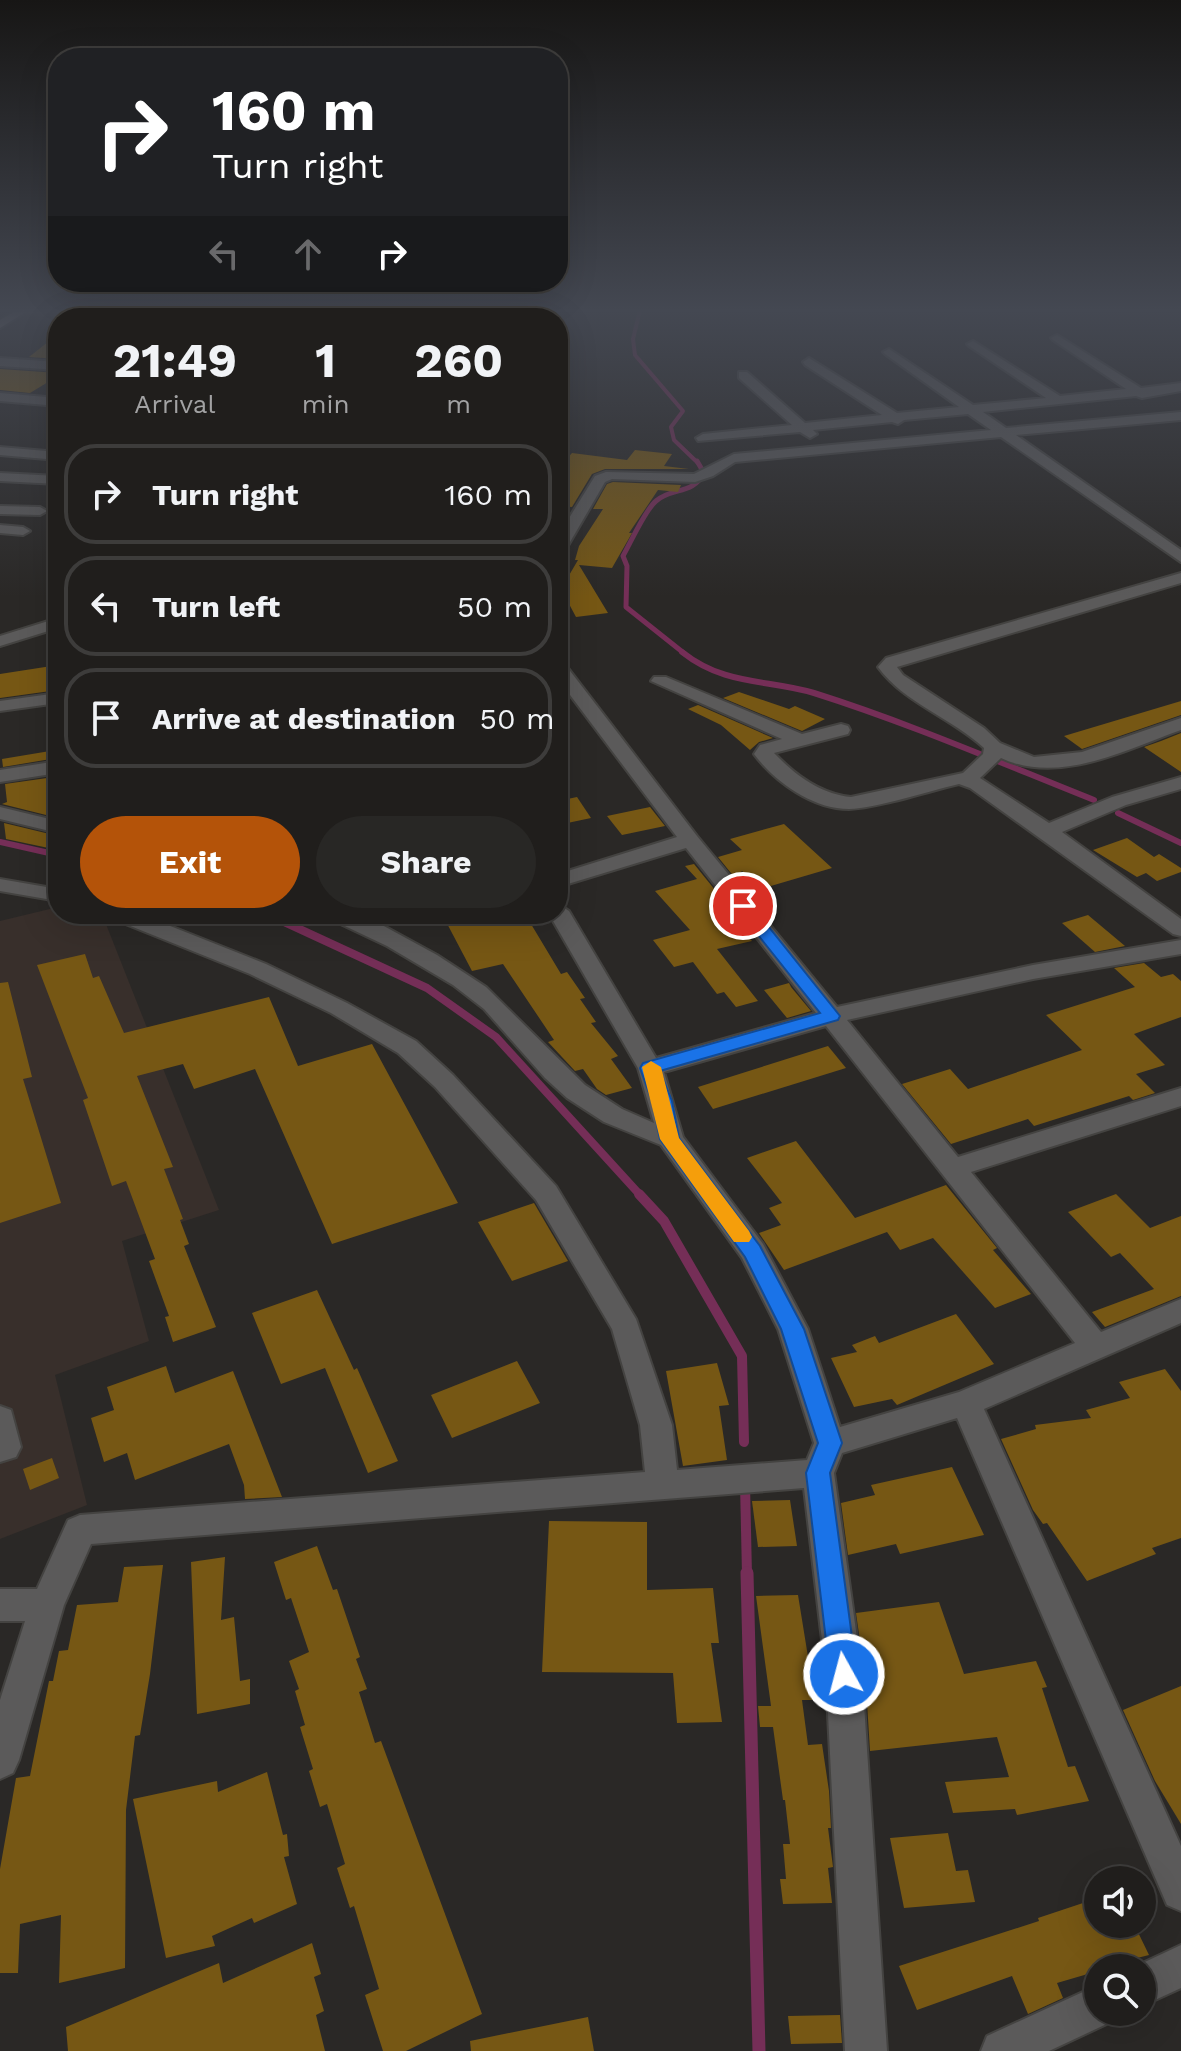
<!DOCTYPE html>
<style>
body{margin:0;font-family:"Work Sans",sans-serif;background:#282725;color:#f1f3f6;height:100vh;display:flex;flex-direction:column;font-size:30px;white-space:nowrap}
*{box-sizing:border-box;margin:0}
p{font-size:26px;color:#a2a2a3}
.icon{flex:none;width:44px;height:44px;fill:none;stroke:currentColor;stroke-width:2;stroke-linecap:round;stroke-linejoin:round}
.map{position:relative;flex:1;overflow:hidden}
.panel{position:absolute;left:48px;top:308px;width:520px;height:616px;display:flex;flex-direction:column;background:#201e1c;border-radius:32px;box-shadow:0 8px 32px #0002,0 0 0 2px #3d3c3b}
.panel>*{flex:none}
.hud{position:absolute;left:48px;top:48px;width:520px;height:244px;border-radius:32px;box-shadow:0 8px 32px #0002,0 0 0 2px #3d3c3b;background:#202124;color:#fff;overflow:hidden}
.controls{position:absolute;left:1084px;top:1866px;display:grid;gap:16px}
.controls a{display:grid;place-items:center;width:72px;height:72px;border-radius:50%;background:#201e1c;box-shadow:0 8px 32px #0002,0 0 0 2px #3d3c3b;font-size:40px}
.pin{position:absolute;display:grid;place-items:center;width:68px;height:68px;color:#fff;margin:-34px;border:4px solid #fff;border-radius:50%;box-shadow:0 2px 8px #0007}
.me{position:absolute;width:88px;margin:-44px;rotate:353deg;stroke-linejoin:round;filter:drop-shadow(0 0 6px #0008)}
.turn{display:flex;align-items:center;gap:28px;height:168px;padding:0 32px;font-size:36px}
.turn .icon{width:104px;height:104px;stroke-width:2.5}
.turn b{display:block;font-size:56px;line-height:68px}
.lanes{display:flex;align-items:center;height:76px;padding:0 32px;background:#0003;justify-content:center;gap:40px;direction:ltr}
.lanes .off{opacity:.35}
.eta{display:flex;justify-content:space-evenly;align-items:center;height:136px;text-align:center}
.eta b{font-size:48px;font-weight:700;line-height:56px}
.primary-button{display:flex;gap:16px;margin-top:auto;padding:16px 32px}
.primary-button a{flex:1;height:92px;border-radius:48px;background:#b45309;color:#fff;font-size:32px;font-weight:700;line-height:92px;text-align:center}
.primary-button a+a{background:#282725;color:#f1f3f6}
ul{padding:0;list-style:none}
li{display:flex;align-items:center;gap:24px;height:100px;margin:0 16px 12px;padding:0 16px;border:4px solid #3d3c3b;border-radius:32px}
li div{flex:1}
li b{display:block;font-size:30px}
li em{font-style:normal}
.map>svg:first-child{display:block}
.built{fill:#382f2b}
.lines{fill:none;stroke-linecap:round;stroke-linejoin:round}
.stream-far5{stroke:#752e57;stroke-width:4}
.stream-far4{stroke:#752e57;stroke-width:5}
.stream-far3{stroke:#752e57;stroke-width:6}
.stream-far2{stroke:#752e57;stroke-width:8}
.stream-far1{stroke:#752e57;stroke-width:10}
.stream{stroke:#752e57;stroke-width:13}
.building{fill:#765714}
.minor-casing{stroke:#444341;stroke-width:4}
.major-casing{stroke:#444341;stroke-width:4}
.minor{fill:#5b5a5a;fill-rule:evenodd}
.major{fill:#8e8b8b;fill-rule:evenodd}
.route{fill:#1a73e8;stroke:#114b97;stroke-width:2}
.slow{fill:#f59e0b}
</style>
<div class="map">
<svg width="1181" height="2051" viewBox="0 0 1181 2051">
<rect width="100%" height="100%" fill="#2a2826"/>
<path class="built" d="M58 907V914H102L219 1210 122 1241 149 1341 55 1375 87 1505 0 1539V921Z"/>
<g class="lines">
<path class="stream-far5" d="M640 310 633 339 635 355 683 411 671 427 674 440 698 463"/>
<path class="stream-far4" d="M685 654 626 607 627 566 623 556C631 542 645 510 656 501 672 487 693 495 704 473L697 461"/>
<g class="stream-far3">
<path d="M682 652C725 686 766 679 814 693 909 723 1001 763 1094 800"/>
<path d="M1118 813 1181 843"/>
<path d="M0 842 58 855"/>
</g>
<path class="stream-far2" d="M267 914 427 988 496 1037 641 1196"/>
<g class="stream-far1">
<path d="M639 1194 664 1221 742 1356 744 1442"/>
<path d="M745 1484 747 1575"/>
</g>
<path class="stream" d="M747 1573 759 2051"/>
</g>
<g class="building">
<path d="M58 334V359L29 357Z"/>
<path d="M0 369 58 373V376L30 393 0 390Z"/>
<path d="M635 450 672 454 664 466 689 469H605L592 474 572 507 558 506V469L572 453 627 460Z"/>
<path d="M613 482 681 485 678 492 658 490 629 533H632L612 568 579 565 608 613 576 617 561 589 578 560H575L579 546 603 509H593L607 484Z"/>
<path d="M58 665V690L0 698V674Z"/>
<path d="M739 692 789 709 795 706 825 719 802 731 723 698Z"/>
<path d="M1181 701V715L1082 749 1064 736Z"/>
<path d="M698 705 773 738 759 742 750 750 721 725 688 709Z"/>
<path d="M1181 733V772L1144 747 1161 741Z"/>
<path d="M50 751 51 759 3 767 2 759Z"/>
<path d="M54 777 58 818 2 804 7 802 5 784Z"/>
<path d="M577 797 591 818 558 825V801Z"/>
<path d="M650 807 665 826 622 835 607 816Z"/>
<path d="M4 823 58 836V850L6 839Z"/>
<path d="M784 824 832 868 764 888 742 871 735 878 718 857 742 850 730 839Z"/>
<path d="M1127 838 1154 857 1159 854 1181 868V872L1157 881 1146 873 1137 877 1093 850Z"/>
<path d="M694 864 715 890 717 893 714 897 752 941 717 949 758 1001 736 1007 724 992 717 994 693 962 674 967 653 940 690 930 655 891 697 879 685 866Z"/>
<path d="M442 914H525L561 974 567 972 585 998 580 999 596 1022 591 1023 618 1056 611 1059 632 1088 606 1095 597 1089 583 1069 575 1071 548 1042 554 1040 503 964 472 971Z"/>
<path d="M1088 915 1125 946 1095 952 1062 923Z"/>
<path d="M85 954 93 978 99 976 124 1033 269 997 298 1066 372 1044 458 1203 332 1244 255 1069 194 1089 183 1064 137 1076 173 1167 164 1169 183 1219 180 1220 189 1244 184 1246 216 1327 173 1342 165 1317 169 1316 149 1261 155 1259 126 1181 112 1186 83 1100 88 1098 37 965Z"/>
<path d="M1144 963 1161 977 1173 974 1181 981V1017L1134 1034 1165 1065 1136 1074 1155 1093 1133 1100 1129 1096 1034 1126 1028 1119 951 1144 902 1084 950 1069 968 1089 1082 1050 1046 1015 1135 987 1114 968Z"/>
<path d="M8 982 32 1077 23 1079 61 1203 0 1223V983Z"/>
<path d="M789 983 791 987 811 1011 787 1018 764 990Z"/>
<path d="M828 1046 846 1068 713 1109 698 1087Z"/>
<path d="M796 1141 855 1218 946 1185 997 1248 993 1250 1031 1294 995 1308 933 1238 900 1250 887 1232 784 1270 759 1233 781 1225 769 1208 782 1203 747 1158Z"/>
<path d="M1116 1194 1150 1228 1181 1216V1296L1105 1327 1092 1312 1154 1289 1120 1253 1111 1257 1068 1212Z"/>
<path d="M534 1203 568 1261 512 1281 478 1222Z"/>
<path d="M317 1290 354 1370 357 1368 398 1461 368 1473 325 1368 281 1384 252 1313Z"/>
<path d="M956 1314 994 1364 897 1405 892 1399 854 1407 831 1358 857 1352 852 1345 875 1336 879 1343Z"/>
<path d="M517 1361 540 1403 452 1438 431 1395Z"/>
<path d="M717 1363 729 1405 719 1406 727 1460 683 1466 666 1371Z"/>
<path d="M166 1366 175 1393 233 1371 282 1497 245 1499 244 1485 229 1444 135 1480 127 1453 104 1462 91 1418 114 1410 107 1387Z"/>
<path d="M1165 1369 1181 1391V1538L1152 1548 1156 1554 1087 1581 1047 1523 1043 1524 1033 1510 1001 1439 1036 1429 1035 1425 1091 1418 1086 1410 1130 1398 1119 1382Z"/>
<path d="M52 1458 59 1478 30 1490 23 1469Z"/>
<path d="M952 1467 984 1535 900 1554 896 1544 848 1555 841 1503 875 1495 871 1485Z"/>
<path d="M790 1500 797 1546 758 1547 752 1501Z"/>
<path d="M549 1521 647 1522V1590L713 1588 719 1643H711L722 1722 677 1723 673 1673 542 1672Z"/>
<path d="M317 1546 333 1590 337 1589 360 1657 356 1659 367 1689 359 1692 375 1743 381 1741 482 2014 406 2051H383L365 1995 379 1989 354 1906 350 1908 337 1868 345 1864 327 1804 320 1807 309 1771 313 1769 300 1727 305 1725 295 1691 299 1689 289 1661 309 1652 291 1598 286 1600 274 1562Z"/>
<path d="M225 1557 221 1620 234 1617 240 1681 250 1679V1704L197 1714 191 1562Z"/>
<path d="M163 1565 150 1674 140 1735 135 1736 126 1810 125 1968 59 1983 61 1915 20 1924 18 1973H0V1869L16 1778 30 1776 49 1681H53L59 1651 68 1650 77 1605 118 1602 124 1567Z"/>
<path d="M798 1595 815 1700H802L808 1745 822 1744 829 1791 831 1828H828L833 1867 828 1868 832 1903 783 1904 780 1879H786L783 1844H790L785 1800H783L773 1727H760L758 1706H771L756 1596Z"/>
<path d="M939 1602 964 1674 1036 1661 1047 1687 1042 1688 1068 1767 1075 1766 1089 1801 1017 1815 1015 1809 953 1813 945 1782 1009 1777 997 1737 870 1751 866 1686 871 1685 862 1655 856 1613Z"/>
<path d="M1181 1686V1824L1155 1781 1123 1710Z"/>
<path d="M267 1772 283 1835 287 1834 289 1856 284 1857 297 1904 254 1923 252 1918 212 1936 215 1946 166 1958 133 1799 217 1781 218 1792Z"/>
<path d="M948 1833 956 1871 968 1870 975 1902 904 1908 890 1838Z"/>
<path d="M1098 1898V1924H1134L1149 1955 1098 1968V1971L1057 1983 1063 1998 1028 2014 1012 1976 917 2010 899 1966 1039 1921 1038 1918Z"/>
<path d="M312 1943 321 1974 314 1977 324 2011 316 2015 325 2051H68L66 2027 219 1963 223 1983Z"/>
<path d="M840 2015 842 2043 791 2044 788 2016Z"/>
<path d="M588 2017 594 2051H471L470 2041Z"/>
</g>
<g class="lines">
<defs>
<g id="minor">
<path d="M20 310 167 315 173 318 25 313Z"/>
<path d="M303 310H315L305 318H292Z"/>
<path d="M349 310H463L464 312 446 318 353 315 349 314Z"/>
<path d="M1057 335 1141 388 1181 383V391L1142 398 1136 396 983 412 1006 428 1181 412V420L1016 435 1181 550V562L1001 437 735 462 713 476 695 482 612 479 605 482 566 549 558 554V536L595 476 606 472 694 474 734 454 991 430 968 414 904 420 898 424 892 422 813 430 817 434 810 438 800 432 698 441 696 438 703 434 792 425 739 378V372H747L805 423 882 415 805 365 803 362 809 358 897 413 959 407 885 354 883 352 889 349 973 405 1046 398 969 346 967 344 973 341 1060 396 1126 389 1053 340 1051 338Z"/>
<path d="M0 358 58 362V370L0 366Z"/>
<path d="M0 393 58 398V406L0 401Z"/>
<path d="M0 447 58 452V460L0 455Z"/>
<path d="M0 473 58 476V484L0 481Z"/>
<path d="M0 506 40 507 47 511 40 515 0 514Z"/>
<path d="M0 525 23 527 30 531 23 535 0 533Z"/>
<path d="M1181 573V583L897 667 903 675 984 728 1000 743 1034 757 1082 752 1181 718V730C1125 750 1059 785 1001 758L980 778 1049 823 1112 797 1181 777V789L1126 805 1062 832 1181 919V936L1173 934 970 788 959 784C929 791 877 808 849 809 813 809 775 782 754 754L760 745 782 739 651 681 654 677H666L802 734 841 724 848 726 850 730 848 734 774 753C795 775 820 794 851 797L963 773 983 754 984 748C952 718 904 703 878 667L886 658Z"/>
<path d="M58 618V628L0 646V636Z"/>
<path d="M558 662 564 663 697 836 837 1007 1033 965 1181 940V954L1033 979 847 1020 958 1157 1181 1088V1106L971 1172 1101 1332 1181 1299V1323L984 1409 1181 1846V1911L1167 1905 957 1418 842 1453 834 1473 862 1674 887 2051H845L826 1674 804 1488 91 1544 64 1605 19 1760 13 1773 0 1779V1700L25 1621H0V1589H37L68 1520 80 1515 645 1472 640 1425 612 1329 536 1200 435 1087 398 1053 331 1013 250 974 113 919 110 914H140L266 964 347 1003 416 1041 453 1075 556 1186 636 1319 672 1425 677 1470 807 1460 814 1443 778 1329 742 1258 661 1145 604 1122 567 1098 545 1078 484 1009 453 985 387 946 330 919 327 914H415L412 919 382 925 437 955 486 987 585 1085 622 1109 654 1123 638 1068 549 914H558V904L569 911 656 1058 816 1013 686 848 558 887V874L677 837 558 679ZM826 1026 1075 1343 959 1392 840 1427 808 1329 763 1244 683 1137 664 1072Z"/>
<path d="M58 693V703L0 711V701Z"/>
<path d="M58 761V773L0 782V770Z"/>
<path d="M0 807 58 821V833L0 819Z"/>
<path d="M0 879 58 889V901L0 891Z"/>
<path d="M0 1406 11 1410 21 1447 16 1457 0 1462Z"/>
<path d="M1181 1945V1988L1142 2006V1968H1132Z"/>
<path d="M1098 1985V2012H1117L1113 2021 1049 2051H981L987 2036Z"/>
</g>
<path id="major" d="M17 310H29L0 328V320Z"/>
</defs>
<use href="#minor" class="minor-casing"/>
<use href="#major" class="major-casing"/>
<use href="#minor" class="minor"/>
<use href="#major" class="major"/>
</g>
<linearGradient id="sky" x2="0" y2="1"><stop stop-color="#171615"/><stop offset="0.52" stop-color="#444852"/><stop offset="1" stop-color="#444852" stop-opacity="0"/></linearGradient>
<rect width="1181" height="597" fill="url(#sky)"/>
<path class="route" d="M743 901 749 902 840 1016 838 1020 660 1071 672 1101 679 1138 760 1246 804 1329 842 1443 830 1473 857 1674 853 1683 844 1687 834 1683 830 1674 806 1473 818 1443 781 1329 745 1257 660 1139 652 1101 640 1068 643 1063 820 1013 735 906Z"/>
<path class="slow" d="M651 1061 661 1067 679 1138 749 1231 752 1237 749 1242H734L660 1139 642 1067Z"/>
</svg>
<div class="controls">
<a><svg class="icon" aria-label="sound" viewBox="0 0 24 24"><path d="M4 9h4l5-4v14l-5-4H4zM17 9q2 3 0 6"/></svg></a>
<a><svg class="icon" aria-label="search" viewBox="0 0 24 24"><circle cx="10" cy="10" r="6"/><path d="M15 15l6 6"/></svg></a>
</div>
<div class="pin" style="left:743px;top:906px;background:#d93025"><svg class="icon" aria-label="arrive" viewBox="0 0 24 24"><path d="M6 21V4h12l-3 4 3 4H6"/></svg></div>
<svg class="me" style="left:844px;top:1674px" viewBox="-20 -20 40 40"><circle r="17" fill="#1a73e8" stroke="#fff" stroke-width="3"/><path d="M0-11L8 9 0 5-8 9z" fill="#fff"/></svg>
<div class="hud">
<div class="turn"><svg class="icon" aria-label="right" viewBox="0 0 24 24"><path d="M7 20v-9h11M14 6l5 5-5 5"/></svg><div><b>160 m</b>Turn right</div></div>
<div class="lanes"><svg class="icon off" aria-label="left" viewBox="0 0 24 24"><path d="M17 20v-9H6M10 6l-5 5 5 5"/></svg><svg class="icon off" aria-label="ahead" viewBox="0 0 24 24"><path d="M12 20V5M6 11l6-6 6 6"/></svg><svg class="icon" aria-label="right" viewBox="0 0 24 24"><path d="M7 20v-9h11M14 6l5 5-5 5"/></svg></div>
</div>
<section class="panel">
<div class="eta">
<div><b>21:49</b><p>Arrival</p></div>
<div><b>1</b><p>min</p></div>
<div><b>260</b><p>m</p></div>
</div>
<ul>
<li><svg class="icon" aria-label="right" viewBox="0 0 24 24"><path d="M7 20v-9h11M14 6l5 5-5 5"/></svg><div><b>Turn right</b></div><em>160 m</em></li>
<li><svg class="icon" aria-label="left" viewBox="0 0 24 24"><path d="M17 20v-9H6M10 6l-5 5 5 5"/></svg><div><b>Turn left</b></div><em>50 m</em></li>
<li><svg class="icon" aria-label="arrive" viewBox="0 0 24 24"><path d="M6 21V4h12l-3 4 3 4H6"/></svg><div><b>Arrive at destination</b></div><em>50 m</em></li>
</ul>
<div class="primary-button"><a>Exit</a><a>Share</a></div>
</section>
</div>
